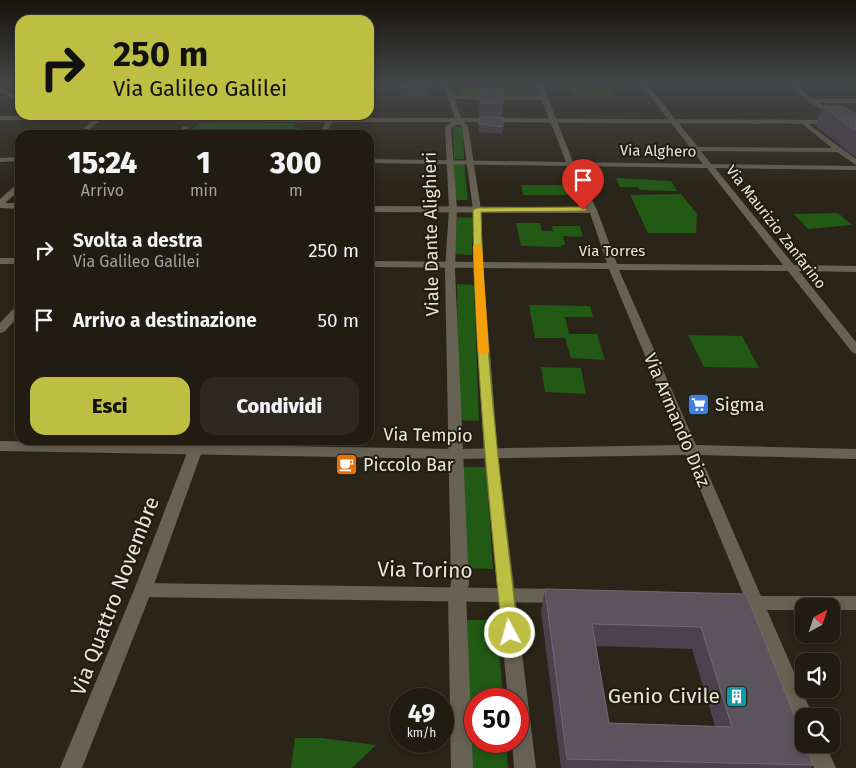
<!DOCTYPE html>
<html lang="it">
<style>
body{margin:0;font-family:"Fira Sans",sans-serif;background:#2d2920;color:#f1f3f6;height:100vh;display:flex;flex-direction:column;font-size:19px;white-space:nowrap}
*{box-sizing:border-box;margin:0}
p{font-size:16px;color:#a2a19f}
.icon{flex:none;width:28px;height:28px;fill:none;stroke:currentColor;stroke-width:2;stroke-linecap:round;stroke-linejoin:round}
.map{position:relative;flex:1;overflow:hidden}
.side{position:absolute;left:15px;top:130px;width:359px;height:315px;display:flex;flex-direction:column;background:#201c12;border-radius:15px;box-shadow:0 2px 8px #0003,0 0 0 1px #3d3a32}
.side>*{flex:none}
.banner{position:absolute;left:15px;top:15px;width:359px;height:105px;border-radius:15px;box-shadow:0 2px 8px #0003,0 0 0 1px #3d3a32;background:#bebf42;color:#111;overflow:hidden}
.needle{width:32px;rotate:40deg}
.controls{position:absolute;left:795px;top:598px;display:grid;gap:10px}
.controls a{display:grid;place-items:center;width:45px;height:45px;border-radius:10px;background:#201c12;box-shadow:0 2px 8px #0003,0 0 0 1px #3d3a32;font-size:25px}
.speed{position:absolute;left:389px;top:688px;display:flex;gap:10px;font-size:25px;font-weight:700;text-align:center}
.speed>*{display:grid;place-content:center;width:65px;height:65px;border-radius:50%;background:#201c12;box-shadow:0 2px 8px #0003,0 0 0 1px #3d3a32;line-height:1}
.speed small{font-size:12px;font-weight:400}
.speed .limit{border:8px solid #d22;background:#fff;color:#111}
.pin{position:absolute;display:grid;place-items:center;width:42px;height:42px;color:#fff;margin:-51px -21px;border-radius:50% 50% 50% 0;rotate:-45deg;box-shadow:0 0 5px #0007}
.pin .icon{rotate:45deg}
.me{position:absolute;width:55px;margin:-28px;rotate:354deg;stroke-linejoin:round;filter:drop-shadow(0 0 4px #0008)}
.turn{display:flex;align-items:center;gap:18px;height:105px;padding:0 15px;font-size:22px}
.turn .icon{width:65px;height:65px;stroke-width:2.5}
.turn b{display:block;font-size:35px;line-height:42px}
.eta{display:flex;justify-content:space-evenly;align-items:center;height:85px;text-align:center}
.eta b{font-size:30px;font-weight:800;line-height:35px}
.primary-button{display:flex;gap:10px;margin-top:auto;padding:10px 15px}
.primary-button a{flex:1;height:58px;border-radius:15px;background:#bebf42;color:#111;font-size:20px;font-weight:800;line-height:58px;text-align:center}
.primary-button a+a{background:#2d2920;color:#f1f3f6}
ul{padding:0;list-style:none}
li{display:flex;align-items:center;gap:15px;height:70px;padding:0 15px}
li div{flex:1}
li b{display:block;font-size:19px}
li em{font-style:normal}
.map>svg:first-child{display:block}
.green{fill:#225915}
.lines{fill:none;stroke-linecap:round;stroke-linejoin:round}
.street{fill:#676253;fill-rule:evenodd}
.secondary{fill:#676253;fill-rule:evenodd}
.wall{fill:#4a424e;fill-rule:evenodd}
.building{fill:#5b545d;stroke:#716a71;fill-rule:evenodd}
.route{fill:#bebf42;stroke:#7c7c2b}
.slow{fill:#f59e0b}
.labels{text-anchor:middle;stroke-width:4;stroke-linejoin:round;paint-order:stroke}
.far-street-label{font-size:15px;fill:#e8e5dc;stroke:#201c0f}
.street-label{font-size:18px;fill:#e8e5dc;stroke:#201c0f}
.poi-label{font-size:18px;fill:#e8e5dc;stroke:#201c0f;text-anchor:start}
.near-street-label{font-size:21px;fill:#e8e5dc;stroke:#201c0f}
.near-poi-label{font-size:21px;fill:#e8e5dc;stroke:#201c0f;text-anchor:end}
</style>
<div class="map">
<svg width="856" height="768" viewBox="0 0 856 768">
<rect width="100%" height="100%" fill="#2a2518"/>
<g class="green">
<path d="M454 83H471L470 87H501V92H477L514 93 516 95H541V97L461 96Z"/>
<path d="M569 83 606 84 614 96 574 95 570 90 583 89 581 86H570Z"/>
<path d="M198 123H295L294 127 299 128 296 134H307L188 135Z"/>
<path d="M453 127H463L464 159H454Z"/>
<path d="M453 164H464L468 200H455Z"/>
<path d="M616 178 671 181 677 191 640 190 638 187H620Z"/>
<path d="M521 185H571L574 195H523Z"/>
<path d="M681 194 697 214 696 233H648L630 195Z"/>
<path d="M838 213 852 225 808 229 794 214Z"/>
<path d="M457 217 473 218 472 255 455 254Z"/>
<path d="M516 223H540L542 231H553L552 226H580L583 237 563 236 565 245H561V247L521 246Z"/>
<path d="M457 284 474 285 479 421 458 420Z"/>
<path d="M529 305 590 306 593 317H565L569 334H597L605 360 571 358 565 338H535Z"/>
<path d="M688 335 742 336 759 368 704 367Z"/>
<path d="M541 367 581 368 586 394 545 392Z"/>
<path d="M463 467H486L493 569 466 568Z"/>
<path d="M465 620H497L503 699H475V741H506L508 768H470Z"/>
<path d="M295 738H322L376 745 352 768H291Z"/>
</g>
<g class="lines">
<g class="street">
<path d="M536 83H542L573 162 703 164 640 83H646L698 147 832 148 801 123V121L803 120 856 159V165L837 152 701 151 711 164 856 166V170L715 168 794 265 856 266V272L799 271 856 342V354L852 352 788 271 619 270 696 445 856 449V459L700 455 761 596H856V610H831V606H804V610H767L813 716H804V728L797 725 750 610 729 608 726 603 729 598 744 596 686 455 456 459 0 451V441L456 449 682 445 609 269 369 267V261L607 263 590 213 369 212V206L587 207 568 166 369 163V159L566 162 542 100 453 99 450 97 453 95 541 96ZM575 166 707 168 783 265 617 264 597 210Z"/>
<path d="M786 83H793L815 101 810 102Z"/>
<path d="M0 88 20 97V101L0 92Z"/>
<path d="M96 118 101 119 83 135H76Z"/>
<path d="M184 126 189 127 182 135H175Z"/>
<path d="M20 157V161L0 162V158Z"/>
<path d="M17 184H20V190L5 203H20V209L0 208V199Z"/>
<rect x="0" y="258" width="20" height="6"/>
<path d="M20 305V315L4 332 0 333V323L16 306Z"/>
<path d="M143 583 560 589 566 591 569 596 566 601 560 603 143 597 137 595 134 590 137 585Z"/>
<path d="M805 744H825L836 768H814Z"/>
</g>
<g class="secondary">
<path d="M443 83H449L461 118 832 120 835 122 832 124 464 122 468 126 481 210 483 266 498 454 536 768H514L512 741H518V699H508L484 454 473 266V210L462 127 459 124 451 128 457 209 455 270 469 584 466 593 473 768H451L448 593 451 584 445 270 449 209 445 127 452 122H332L326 135H320L325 122 0 120V116L455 118Z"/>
<path d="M856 99V103H819L856 129V134L809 101 812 99Z"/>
<path d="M192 440H206L152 590 82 768H60L134 590Z"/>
</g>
</g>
<g class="wall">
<path d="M398 83H427L428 86V96H402Z"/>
<path d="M480 88 503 103 502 116H479Z"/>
<path d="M822 106 856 114V158L816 126Z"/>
<path d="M479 117 503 127 502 134 479 132Z"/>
<path d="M545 589 746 594 813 765 811 768H561L541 611ZM596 646 692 649 715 726 609 723Z"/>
</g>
<g class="building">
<path d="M401 83H427L428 86 402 87Z"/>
<rect x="480" y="88" width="23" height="15"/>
<path d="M822 106 845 107 856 114V131Z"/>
<path d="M479 117H503V127L479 124Z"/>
<path d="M545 589 746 594 804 740V744H805L813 765 567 759ZM592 624 701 627 732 727 609 723Z"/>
</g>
<linearGradient id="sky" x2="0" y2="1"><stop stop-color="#17140d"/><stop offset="0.44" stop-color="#444648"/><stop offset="1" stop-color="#444648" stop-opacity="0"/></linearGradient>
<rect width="856" height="190" fill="url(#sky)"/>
<path class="route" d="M583 207 587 210 585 211 481 212C484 353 502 493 518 633L516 638 510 640 504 638 502 633C488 492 474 351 473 210L477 208Z"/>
<path class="slow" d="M477 244 482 246 489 352 484 355 478 352 473 246Z"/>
<defs>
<symbol id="supermarket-square" viewBox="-11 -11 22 22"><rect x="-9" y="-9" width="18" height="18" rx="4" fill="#3f7fe0" stroke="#201c0f"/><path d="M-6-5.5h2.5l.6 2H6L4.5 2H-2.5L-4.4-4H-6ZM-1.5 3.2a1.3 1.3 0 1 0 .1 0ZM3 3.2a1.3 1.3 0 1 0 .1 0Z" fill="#fff"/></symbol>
<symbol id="cafe-square" viewBox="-11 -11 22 22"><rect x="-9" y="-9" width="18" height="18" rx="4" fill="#e8710a" stroke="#201c0f"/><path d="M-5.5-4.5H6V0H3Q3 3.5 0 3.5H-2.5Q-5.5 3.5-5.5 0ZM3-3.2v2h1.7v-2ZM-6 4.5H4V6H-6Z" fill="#fff"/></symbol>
<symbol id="building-square" viewBox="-11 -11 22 22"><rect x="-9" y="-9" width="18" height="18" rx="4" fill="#0f9aa8" stroke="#201c0f"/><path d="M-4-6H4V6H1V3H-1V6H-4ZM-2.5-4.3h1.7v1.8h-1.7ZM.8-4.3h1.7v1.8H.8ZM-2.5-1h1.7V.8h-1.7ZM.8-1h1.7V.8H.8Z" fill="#fff"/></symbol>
</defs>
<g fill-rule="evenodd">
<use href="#supermarket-square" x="686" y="392" width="25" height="25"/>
<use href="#cafe-square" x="334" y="452" width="25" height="25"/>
<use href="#building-square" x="724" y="684" width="25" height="25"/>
</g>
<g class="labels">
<g class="far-street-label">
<text transform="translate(658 151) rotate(1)" y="5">Via Alghero</text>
<text transform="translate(776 227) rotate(52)" y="5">Via Maurizio Zanfarino</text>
<text x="612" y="256">Via Torres</text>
</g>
<g class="street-label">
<text transform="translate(431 234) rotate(-91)" y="6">Viale Dante Alighieri</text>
<text transform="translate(677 420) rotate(67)" y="6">Via Armando Diaz</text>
<text transform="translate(428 435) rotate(1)" y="6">Via Tempio</text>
</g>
<g class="poi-label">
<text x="715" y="411">Sigma</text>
<text x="363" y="471">Piccolo Bar</text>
</g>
<g class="near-street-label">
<text transform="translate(425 570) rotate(1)" y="7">Via Torino</text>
<text transform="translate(115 596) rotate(-69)" y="7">Via Quattro Novembre</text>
</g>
<g class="near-poi-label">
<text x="720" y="703">Genio Civile</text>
</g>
</g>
</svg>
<div class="controls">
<a><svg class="needle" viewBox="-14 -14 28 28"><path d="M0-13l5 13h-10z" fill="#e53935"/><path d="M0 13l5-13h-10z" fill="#a2a19f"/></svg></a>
<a><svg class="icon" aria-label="sound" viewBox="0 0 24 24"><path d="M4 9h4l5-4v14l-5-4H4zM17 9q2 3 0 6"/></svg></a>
<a><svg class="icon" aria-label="search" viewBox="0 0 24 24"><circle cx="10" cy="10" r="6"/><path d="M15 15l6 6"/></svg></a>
</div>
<div class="speed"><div>49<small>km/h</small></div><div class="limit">50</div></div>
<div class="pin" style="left:583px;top:210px;background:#d93025"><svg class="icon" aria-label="arrive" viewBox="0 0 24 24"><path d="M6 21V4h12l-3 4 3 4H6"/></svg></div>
<svg class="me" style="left:510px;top:633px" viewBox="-20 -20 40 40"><circle r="17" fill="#bebf42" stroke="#fff" stroke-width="3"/><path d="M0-11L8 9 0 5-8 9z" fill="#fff"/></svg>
<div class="banner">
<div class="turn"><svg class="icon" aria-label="right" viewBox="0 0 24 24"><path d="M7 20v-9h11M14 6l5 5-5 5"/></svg><div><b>250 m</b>Via Galileo Galilei</div></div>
</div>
<section class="side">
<div class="eta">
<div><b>15:24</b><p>Arrivo</p></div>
<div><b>1</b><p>min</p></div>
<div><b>300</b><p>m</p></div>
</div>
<ul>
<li><svg class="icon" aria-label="right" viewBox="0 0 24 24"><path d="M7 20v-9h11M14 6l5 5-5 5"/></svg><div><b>Svolta a destra</b><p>Via Galileo Galilei</p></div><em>250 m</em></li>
<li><svg class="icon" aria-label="arrive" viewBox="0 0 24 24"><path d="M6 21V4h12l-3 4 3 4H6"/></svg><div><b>Arrivo a destinazione</b></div><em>50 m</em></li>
</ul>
<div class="primary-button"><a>Esci</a><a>Condividi</a></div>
</section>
</div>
